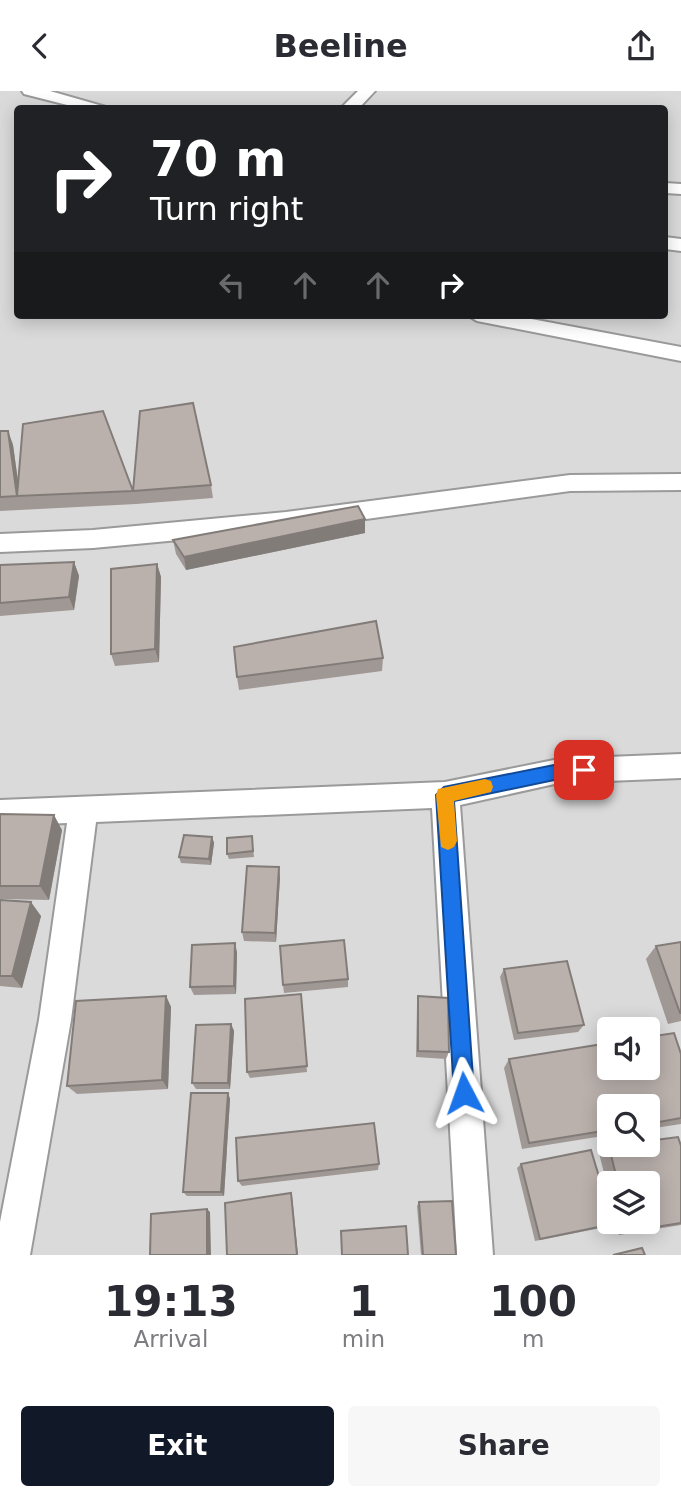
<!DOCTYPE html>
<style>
body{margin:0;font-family:"DejaVu Sans",sans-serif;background:#f7f7f7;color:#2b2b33;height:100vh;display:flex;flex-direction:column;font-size:26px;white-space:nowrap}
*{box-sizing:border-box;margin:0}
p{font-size:23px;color:#7c7c81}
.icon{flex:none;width:38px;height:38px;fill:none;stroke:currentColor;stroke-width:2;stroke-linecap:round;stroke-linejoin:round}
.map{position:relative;height:1164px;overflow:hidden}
.side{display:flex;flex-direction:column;background:#fff;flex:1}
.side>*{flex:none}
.banner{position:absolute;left:14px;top:14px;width:654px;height:214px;border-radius:7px;box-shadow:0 4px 18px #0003;background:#202124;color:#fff;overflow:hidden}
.tools{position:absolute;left:597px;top:926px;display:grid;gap:14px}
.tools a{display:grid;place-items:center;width:63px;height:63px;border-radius:7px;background:#fff;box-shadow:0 4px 18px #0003;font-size:35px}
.pin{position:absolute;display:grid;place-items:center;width:60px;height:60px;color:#fff;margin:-30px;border-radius:14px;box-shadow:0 4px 10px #0006}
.me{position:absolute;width:77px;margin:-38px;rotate:356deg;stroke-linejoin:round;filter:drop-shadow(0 0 5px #0008)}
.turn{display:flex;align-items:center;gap:24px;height:147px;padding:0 21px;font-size:32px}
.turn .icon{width:91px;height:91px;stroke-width:2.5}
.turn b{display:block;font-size:49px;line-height:60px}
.lanes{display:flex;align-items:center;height:66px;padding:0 21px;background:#0003;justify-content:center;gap:35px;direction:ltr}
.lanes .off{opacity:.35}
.eta{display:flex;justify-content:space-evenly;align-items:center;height:119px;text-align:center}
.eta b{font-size:42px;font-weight:700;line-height:49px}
.primary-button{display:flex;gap:14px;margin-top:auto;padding:14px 21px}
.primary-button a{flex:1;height:80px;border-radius:7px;background:#111827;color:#fff;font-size:28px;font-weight:700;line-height:80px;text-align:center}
.primary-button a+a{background:#f7f7f7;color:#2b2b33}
header{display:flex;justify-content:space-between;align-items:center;height:91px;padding:0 21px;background:#fff;font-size:32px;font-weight:700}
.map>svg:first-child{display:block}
.residential{fill:#dbdada;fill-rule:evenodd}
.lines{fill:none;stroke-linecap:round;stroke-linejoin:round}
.minor-casing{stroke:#9a9a9a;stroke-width:4}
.minor{fill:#fff;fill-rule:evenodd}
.wall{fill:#a09895}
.shaded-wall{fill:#827c79}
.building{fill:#bab1ad;stroke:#827c79;stroke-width:2}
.route{fill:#1a73e8;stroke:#114b97;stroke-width:2}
.slow{fill:#f59e0b}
</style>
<header><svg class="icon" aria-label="back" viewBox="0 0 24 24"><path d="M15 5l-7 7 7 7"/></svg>Beeline<svg class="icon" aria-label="share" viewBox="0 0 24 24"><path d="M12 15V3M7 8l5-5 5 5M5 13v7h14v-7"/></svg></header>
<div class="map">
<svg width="681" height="1164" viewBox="0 0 681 1164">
<rect width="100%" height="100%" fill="#ede8e4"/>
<path class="residential" d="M0 0H681V1164H0ZM18 18H665V224H18ZM609 938H648V976H609ZM609 1015H648V1054H609ZM609 1092H648V1130H609Z"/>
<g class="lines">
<defs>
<g id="minor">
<path d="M22 0H50L113 18H83L24 3Z"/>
<path d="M358 0H375L358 18H340Z"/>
<path d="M665 92 681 93V103L665 102Z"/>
<path d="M665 146 681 148V160L665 158Z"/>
<path d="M467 224H510L681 256V270L477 230Z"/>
<path d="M681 383V399L570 400 286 439 93 457 0 461V443L93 439 286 421 570 384Z"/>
<path d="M681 663V687L559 692 460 714 493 1164H457L432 717 96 731 71 929 30 1164H0V1131L39 929 67 732 0 735V709L445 691 559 668Z"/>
</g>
</defs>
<use href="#minor" class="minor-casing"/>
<use href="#minor" class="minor"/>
</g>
<g class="wall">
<path d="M0 340H8L13 354 18 390 133 400 211 394 213 407 136 413 0 420Z"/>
<path d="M365 428V442L186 479 176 463 173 449Z"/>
<path d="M74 471 79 485 74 519 0 525V474Z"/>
<path d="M157 473 161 486 159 571 115 575 111 563Z"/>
<path d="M383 567 382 580 239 599 237 586Z"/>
<path d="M0 723 62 739 49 809 0 808Z"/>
<path d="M252 745 254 766 229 768 227 763Z"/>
<path d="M212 746 214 752 211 774 181 772 179 766Z"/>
<path d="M280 786 276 851 244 850 242 841Z"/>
<path d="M0 809 41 825 22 897 0 895Z"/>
<path d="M681 851V930L668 933 646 868 656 855Z"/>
<path d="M237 861 236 903 194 904 190 896Z"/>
<path d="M504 878 584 934 578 941 514 949 500 886Z"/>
<path d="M348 888V896L284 902 283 894Z"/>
<path d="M301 903 307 981 250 987 247 981Z"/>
<path d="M166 905 171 916 168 998 77 1003 67 995Z"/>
<path d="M418 905 449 961 446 968 416 966 417 913Z"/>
<path d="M231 933 234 940 230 998H196L192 992Z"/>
<path d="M681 963V1033L648 1038V1015H609V1044L522 1058 504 977 509 968Z"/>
<path d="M228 1002 230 1008 224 1105H187L183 1101Z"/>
<path d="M681 1055V1134L619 1144 616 1130H648V1092H609V1102L599 1062 609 1056Z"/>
<path d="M379 1073 378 1079 242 1095 238 1090Z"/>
<path d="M521 1073 613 1133 606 1136 535 1150 517 1077Z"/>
<path d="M419 1111 456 1164H421L417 1115Z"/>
</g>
<g class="shaded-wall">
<path d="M8 340 13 354 20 405H17L22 419 17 405Z"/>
<path d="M365 428V442L186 479 184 466Z"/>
<path d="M74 471 79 485 74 519 69 506Z"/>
<path d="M157 473 161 486 159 571 155 558Z"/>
<path d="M54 724 62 739 49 809 40 795Z"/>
<path d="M212 746 214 752 211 774 209 768Z"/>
<path d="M279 776 280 786 276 851 275 842Z"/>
<path d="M31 811 41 825 22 897 12 885Z"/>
<path d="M235 852 237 861 236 903 234 895Z"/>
<path d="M166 905 171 916 168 998 162 989Z"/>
<path d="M231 933 234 940 230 998 228 992Z"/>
<path d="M228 1002 230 1008 224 1105 221 1101Z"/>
<path d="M291 1102 292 1105 298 1164H297Z"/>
<path d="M207 1118 210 1121 211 1164H207Z"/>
</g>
<g class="building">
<path d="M193 312 211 394 133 400 17 405 23 333 103 320 133 400 140 320Z"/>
<path d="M0 340H8L17 405 0 406Z"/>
<path d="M358 415 365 428 184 466 173 449Z"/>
<path d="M74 471 69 506 0 512V474Z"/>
<path d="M157 473 155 558 111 563V478Z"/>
<path d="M376 530 383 567 237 586 234 556Z"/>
<path d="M0 723 54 724 40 795H0Z"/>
<path d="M184 744 212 746 209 768 179 766Z"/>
<path d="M252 745 253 760 227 763V747Z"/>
<path d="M247 775 279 776 275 842 242 841Z"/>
<path d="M0 809 31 811 12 885H0Z"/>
<path d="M344 849 348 888 283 894 280 855Z"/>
<path d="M681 851V922H680L656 855Z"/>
<path d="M235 852 234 895 190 896 192 854Z"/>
<path d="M567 870 584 934 518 942 504 878Z"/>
<path d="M301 903 307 975 247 981 245 908Z"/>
<path d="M166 905 162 989 67 995 76 910Z"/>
<path d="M418 905 448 907 449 961 418 960Z"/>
<path d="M231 933 228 992H192L196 934Z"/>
<path d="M674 942 681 963V1027L648 1033V1015H609V1039L529 1052 509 968 609 952V976H648V946Z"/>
<path d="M191 1002H228L221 1101H183Z"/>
<path d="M374 1032 379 1073 238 1090 236 1047Z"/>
<path d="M678 1046 681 1055V1132L630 1140 627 1130H648V1092H618L609 1056 626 1054H648V1050Z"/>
<path d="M591 1059 609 1119V1130H612L613 1133 540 1148 521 1073Z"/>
<path d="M291 1102 297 1164H227L225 1112Z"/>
<path d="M452 1110 456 1164H423L419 1111Z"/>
<path d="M207 1118V1164H150L151 1123Z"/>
<path d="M406 1135 408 1164H342L341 1140Z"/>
<path d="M642 1157 645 1164H613Z"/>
</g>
<path class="route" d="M584 672 592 679 584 687 559 688 454 710 474 1002 471 1009 464 1012 457 1009 454 1002 436 704 444 696 559 673Z"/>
<path class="slow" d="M485 688 491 690 493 696 491 701 454 710 457 750 454 756 448 759 441 756 436 704 438 698Z"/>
</svg>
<div class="tools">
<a><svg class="icon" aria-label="sound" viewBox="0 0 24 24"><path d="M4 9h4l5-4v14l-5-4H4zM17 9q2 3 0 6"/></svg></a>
<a><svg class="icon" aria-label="search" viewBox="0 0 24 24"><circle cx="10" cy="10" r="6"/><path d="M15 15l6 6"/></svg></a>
<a><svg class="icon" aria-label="layers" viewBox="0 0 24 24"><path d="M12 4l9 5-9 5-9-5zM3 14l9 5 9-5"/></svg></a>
</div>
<div class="pin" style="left:584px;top:679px;background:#d93025"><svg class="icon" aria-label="arrive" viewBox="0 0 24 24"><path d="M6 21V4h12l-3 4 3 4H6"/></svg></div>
<svg class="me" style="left:464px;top:1002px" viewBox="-20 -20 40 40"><path d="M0-17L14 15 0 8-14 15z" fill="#1a73e8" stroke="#fff" stroke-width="4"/></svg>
<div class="banner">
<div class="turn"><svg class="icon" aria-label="right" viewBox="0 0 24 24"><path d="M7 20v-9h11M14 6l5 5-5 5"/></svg><div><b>70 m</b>Turn right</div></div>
<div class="lanes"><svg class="icon off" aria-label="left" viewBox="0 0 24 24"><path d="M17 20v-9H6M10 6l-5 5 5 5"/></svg><svg class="icon off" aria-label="ahead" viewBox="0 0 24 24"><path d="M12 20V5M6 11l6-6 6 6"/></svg><svg class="icon off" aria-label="ahead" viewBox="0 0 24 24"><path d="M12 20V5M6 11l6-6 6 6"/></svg><svg class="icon" aria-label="right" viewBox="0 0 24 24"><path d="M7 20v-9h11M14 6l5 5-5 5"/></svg></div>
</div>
</div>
<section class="side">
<div class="eta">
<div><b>19:13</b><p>Arrival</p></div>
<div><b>1</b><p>min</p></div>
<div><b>100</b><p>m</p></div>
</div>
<div class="primary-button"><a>Exit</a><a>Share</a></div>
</section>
